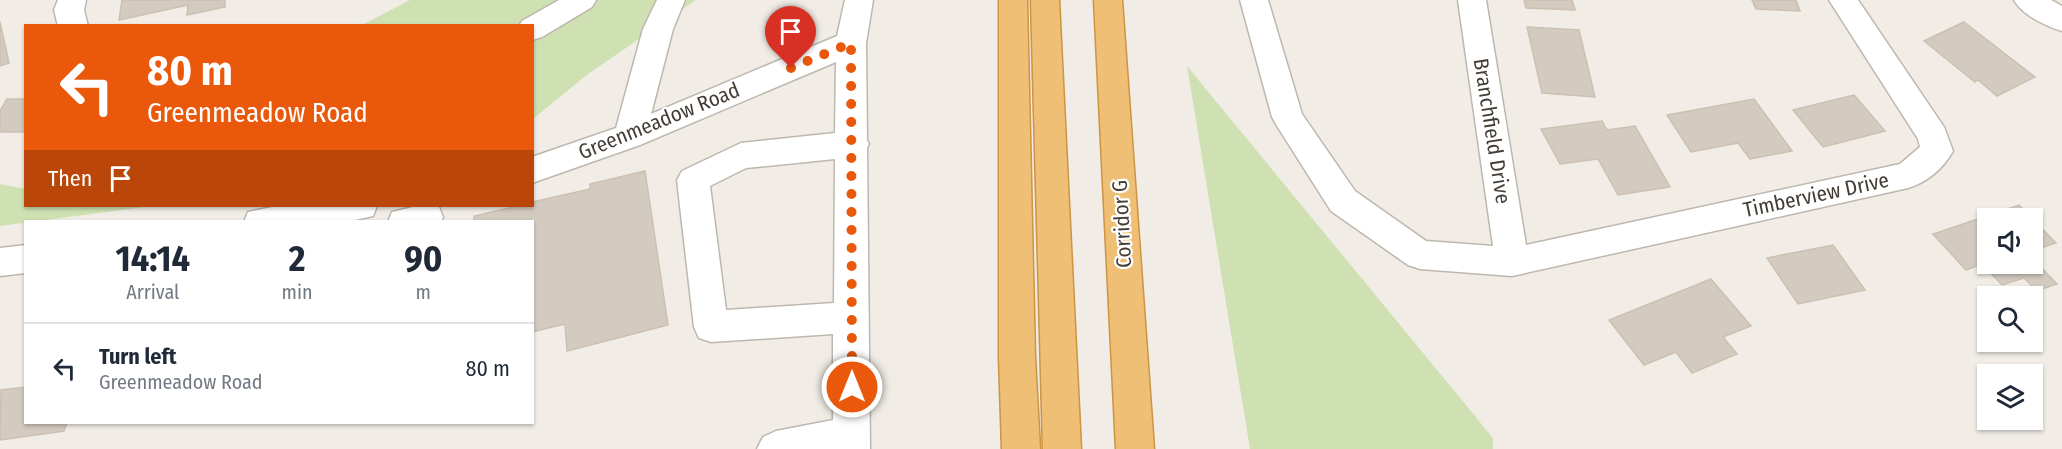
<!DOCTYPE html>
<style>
body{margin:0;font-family:"Fira Sans Condensed",sans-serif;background:#f6f6f7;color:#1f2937;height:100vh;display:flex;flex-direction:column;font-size:22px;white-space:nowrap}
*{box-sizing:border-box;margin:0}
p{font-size:20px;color:#747a83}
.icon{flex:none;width:33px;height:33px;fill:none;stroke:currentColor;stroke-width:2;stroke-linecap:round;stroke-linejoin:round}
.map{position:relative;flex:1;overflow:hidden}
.side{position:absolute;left:24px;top:220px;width:510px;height:204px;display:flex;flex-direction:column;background:#fff;border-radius:0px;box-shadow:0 2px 4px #0004}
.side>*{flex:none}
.top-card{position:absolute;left:24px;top:24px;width:510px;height:183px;border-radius:0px;box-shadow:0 2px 4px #0004;background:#ea580c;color:#fff;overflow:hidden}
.controls{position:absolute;left:1977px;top:208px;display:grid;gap:12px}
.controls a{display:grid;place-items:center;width:66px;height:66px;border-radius:0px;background:#fff;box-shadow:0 2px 4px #0004;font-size:30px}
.pin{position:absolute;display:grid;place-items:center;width:51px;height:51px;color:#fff;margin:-62px -26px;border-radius:50% 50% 50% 0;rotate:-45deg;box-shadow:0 0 6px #0007}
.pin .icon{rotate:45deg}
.me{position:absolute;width:66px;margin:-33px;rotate:0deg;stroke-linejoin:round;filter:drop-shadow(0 0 4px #0008)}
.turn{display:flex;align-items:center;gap:21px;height:126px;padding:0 24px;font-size:27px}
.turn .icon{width:78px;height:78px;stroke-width:2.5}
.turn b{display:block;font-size:42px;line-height:51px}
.then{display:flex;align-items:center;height:57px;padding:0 24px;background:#0003;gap:12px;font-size:22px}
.eta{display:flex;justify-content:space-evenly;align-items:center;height:102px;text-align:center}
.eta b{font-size:36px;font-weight:700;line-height:42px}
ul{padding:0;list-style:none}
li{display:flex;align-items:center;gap:18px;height:90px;padding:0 24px;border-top:2px solid #e0e1e3}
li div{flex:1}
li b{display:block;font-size:22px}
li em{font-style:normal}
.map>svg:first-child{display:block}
.green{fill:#cfe1b3}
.building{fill:#d4cbc0;stroke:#cbc0b1;stroke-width:1.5}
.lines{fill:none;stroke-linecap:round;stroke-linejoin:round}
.minor-casing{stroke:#beb7ad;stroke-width:3}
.highway-casing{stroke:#cc9445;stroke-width:3}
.minor{fill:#fff;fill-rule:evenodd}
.highway{fill:#eebf74;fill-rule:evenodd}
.route{stroke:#ea580c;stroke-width:10;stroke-dasharray:0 18}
.labels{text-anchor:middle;stroke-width:4.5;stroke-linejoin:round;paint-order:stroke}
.street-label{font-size:21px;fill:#433d36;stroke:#fff}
</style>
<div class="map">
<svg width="2062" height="449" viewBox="0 0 2062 449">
<rect width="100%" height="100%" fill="#f1ede6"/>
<g class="green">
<path d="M410 0H696L588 74 533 119 532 26H360Z"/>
<path d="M1187 66 1493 438V449H1250Z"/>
<path d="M0 184 25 189 26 206H152L0 226Z"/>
</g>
<g class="building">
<path d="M122 0H225V7L187 15 188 5 119 20Z"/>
<path d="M1524 0H1572L1575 10 1526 8Z"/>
<path d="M1752 0H1796L1800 11 1756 9Z"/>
<path d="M0 22 9 63 0 66Z"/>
<path d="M1964 22 2035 77 1997 96 1978 80 1975 82 1924 41Z"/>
<path d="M1527 27 1579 30 1595 97 1542 93Z"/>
<path d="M1854 95 1885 131 1823 147 1793 110Z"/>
<path d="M7 99H26V132H0V111Z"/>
<path d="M1754 99 1792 151 1750 159 1738 143 1691 152 1667 115Z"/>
<path d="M1602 121 1607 130 1635 126 1670 187 1618 195 1598 159 1560 164 1541 129Z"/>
<path d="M645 171 668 325 567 351 565 324 532 332V222H474V216L518 206H532V202L590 189V184Z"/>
<path d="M2019 205 2056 243 2032 251V219H1988V264H2032V258L2057 284 2037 291 2024 278 2002 285 1982 264 1966 270 1933 234Z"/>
<path d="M1833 245 1865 290 1798 304 1767 258Z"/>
<path d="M1711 279 1751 326 1723 337 1737 354 1692 373 1676 352 1644 365 1609 320Z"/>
<path d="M26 387V423H67L64 431 0 440 1 390Z"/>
</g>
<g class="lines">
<defs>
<g id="minor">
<path d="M58 0H86L84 10 88 26H58L54 10Z"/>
<path d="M559 0H596L592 7 542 37 532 40V26H519L522 21Z"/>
<path d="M657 0H685L673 29 651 114 837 36 845 0H873L866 43 867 140 869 144 867 148 870 449H757L763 437 776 431 833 420V334L711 342 699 338 694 327 677 180 682 171 741 143 835 133 836 62 640 145 532 183V157L616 128 643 29ZM835 159 834 303 726 310 710 186 746 168Z"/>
<path d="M1240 0H1268L1302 114 1355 191 1426 241 1493 246 1458 0H1486L1526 245 1900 164 1920 147 1918 139 1829 0H1858L1944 127 1953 151C1943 169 1927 182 1908 188L1512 276 1420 269 1408 265 1331 211 1277 126 1272 117Z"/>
<path d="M2014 0H2051L2062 6V31C2046 26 2022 15 2014 0Z"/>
<path d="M277 206H377L373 216 346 222H244L248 212Z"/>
<path d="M417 206 439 207 443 217 441 222H388L392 212Z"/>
<path d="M26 245V273L0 276V248Z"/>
</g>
<g id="highway">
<path d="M999 0H1027L1035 357 1040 449H1002L999 357Z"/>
<path d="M1031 0H1059L1081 449H1043Z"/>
<path d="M1094 0H1122L1154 449H1116Z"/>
</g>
</defs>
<use href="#minor" class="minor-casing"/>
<use href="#highway" class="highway-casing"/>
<use href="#minor" class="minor"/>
<use href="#highway" class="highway"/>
</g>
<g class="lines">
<path class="route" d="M791 68 851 43 852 387"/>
</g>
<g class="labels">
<g class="street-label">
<text transform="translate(659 121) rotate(-22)" y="7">Greenmeadow Road</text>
<text transform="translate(1492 131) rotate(81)" y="7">Branchfield Drive</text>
<text transform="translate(1816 195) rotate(-12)" y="7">Timberview Drive</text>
<text transform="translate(1122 224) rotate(-93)" y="7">Corridor G</text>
</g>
</g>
</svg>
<div class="controls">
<a><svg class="icon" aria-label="sound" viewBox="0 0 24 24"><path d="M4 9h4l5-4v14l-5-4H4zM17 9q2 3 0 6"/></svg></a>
<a><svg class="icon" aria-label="search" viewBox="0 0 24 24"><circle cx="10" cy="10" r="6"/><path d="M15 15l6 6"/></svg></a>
<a><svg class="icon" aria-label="layers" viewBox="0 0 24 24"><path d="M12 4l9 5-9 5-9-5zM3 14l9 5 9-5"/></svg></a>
</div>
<div class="pin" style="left:791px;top:68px;background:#d93025"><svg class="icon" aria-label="arrive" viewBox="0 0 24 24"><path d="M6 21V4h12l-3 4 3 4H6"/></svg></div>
<svg class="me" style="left:852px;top:387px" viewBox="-20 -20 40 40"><circle r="17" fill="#ea580c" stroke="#fff" stroke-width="3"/><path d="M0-11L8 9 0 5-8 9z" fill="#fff"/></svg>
<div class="top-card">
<div class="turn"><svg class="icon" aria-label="left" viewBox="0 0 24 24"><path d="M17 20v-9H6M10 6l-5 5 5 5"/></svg><div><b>80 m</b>Greenmeadow Road</div></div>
<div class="then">Then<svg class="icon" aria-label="arrive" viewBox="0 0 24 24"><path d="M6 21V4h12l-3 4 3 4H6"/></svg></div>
</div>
<section class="side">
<div class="eta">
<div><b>14:14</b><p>Arrival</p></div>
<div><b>2</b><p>min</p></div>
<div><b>90</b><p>m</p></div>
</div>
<ul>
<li><svg class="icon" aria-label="left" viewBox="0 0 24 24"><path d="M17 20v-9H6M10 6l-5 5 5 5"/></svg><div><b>Turn left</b><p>Greenmeadow Road</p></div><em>80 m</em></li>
</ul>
</section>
</div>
